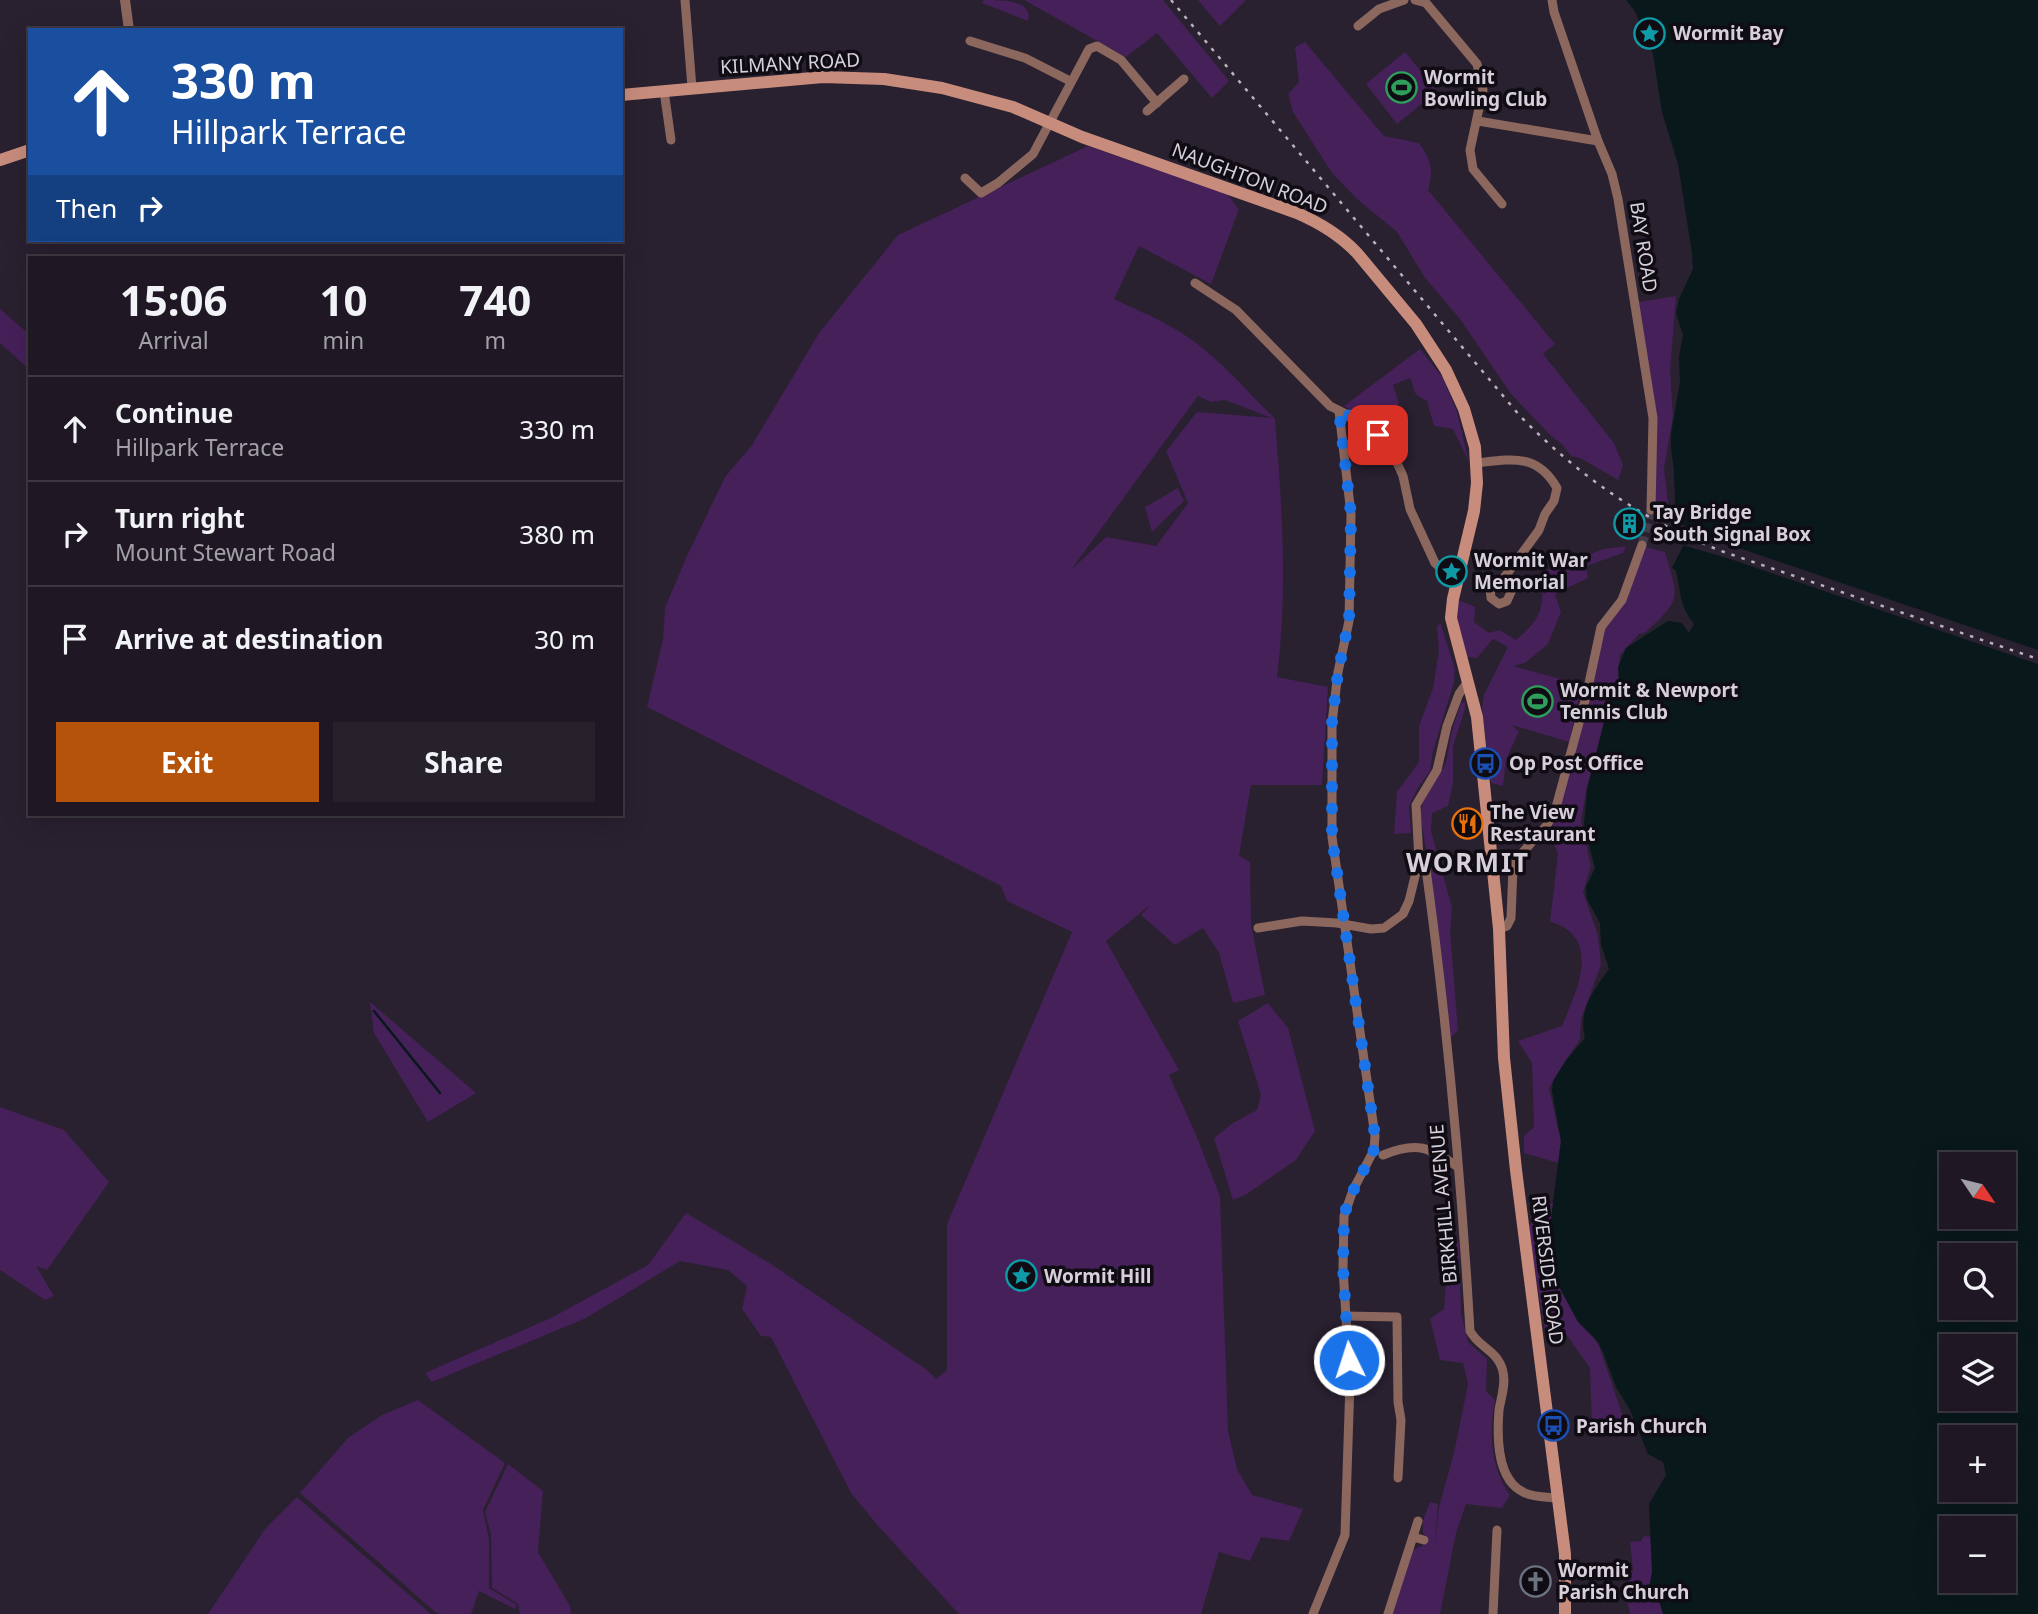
<!DOCTYPE html>
<meta charset="utf-8">
<style>
body{margin:0;font-family:"Noto Sans",sans-serif;background:#27212c;color:#f1f3f6;height:100vh;display:flex;flex-direction:column;font-size:26px;white-space:nowrap}
*{box-sizing:border-box;margin:0}
p{font-size:23px;color:#a1a0a6}
.icon{flex:none;width:38px;height:38px;fill:none;stroke:currentColor;stroke-width:2;stroke-linecap:round;stroke-linejoin:round}
.map{position:relative;flex:1;overflow:hidden}
.drawer{position:absolute;left:28px;top:256px;width:595px;height:560px;display:flex;flex-direction:column;background:#1f1824;border-radius:0px;box-shadow:0 7px 28px #0002,0 0 0 2px #3c3741}
.drawer>*{flex:none}
.hud{position:absolute;left:28px;top:28px;width:595px;height:214px;border-radius:0px;box-shadow:0 7px 28px #0002,0 0 0 2px #3c3741;background:#1a4fa0;color:#fff;overflow:hidden}
.needle{width:46px;rotate:125deg}
.tools{position:absolute;left:1939px;top:1152px;display:grid;gap:14px}
.tools a{display:grid;place-items:center;width:77px;height:77px;border-radius:0px;background:#1f1824;box-shadow:0 7px 28px #0002,0 0 0 2px #3c3741;font-size:35px}
.pin{position:absolute;display:grid;place-items:center;width:60px;height:60px;color:#fff;margin:-30px;border-radius:14px;box-shadow:0 4px 10px #0006}
.me{position:absolute;width:77px;margin:-38px;rotate:356deg;stroke-linejoin:round;filter:drop-shadow(0 0 5px #0008)}
.turn{display:flex;align-items:center;gap:24px;height:147px;padding:0 28px;font-size:32px}
.turn .icon{width:91px;height:91px;stroke-width:2.5}
.turn b{display:block;font-size:49px;line-height:60px}
.then{display:flex;align-items:center;height:66px;padding:0 28px;background:#0003;gap:14px;font-size:26px}
.eta{display:flex;justify-content:space-evenly;align-items:center;height:119px;text-align:center}
.eta b{font-size:42px;font-weight:700;line-height:49px}
.cta{display:flex;gap:14px;margin-top:auto;padding:14px 28px}
.cta a{flex:1;height:80px;border-radius:0px;background:#b45309;color:#fff;font-size:28px;font-weight:700;line-height:80px;text-align:center}
.cta a+a{background:#27212c;color:#f1f3f6}
ul{padding:0;list-style:none}
li{display:flex;align-items:center;gap:21px;height:105px;padding:0 28px;border-top:2px solid #3c3741}
li div{flex:1}
li b{display:block;font-size:26px}
li em{font-style:normal}
.map>svg:first-child{display:block}
.green{fill:#452059;fill-rule:evenodd}
.water{fill:#08181b;fill-rule:evenodd}
.pier{fill:#292030}
.lines{fill:none;stroke-linecap:round;stroke-linejoin:round}
.stream{stroke:#08181b;stroke-width:2.5}
.minor-tunnel{stroke:#433a4a;stroke-width:9;stroke-dasharray:9 4.5;stroke-linecap:butt}
.minor{stroke:#8c675d;stroke-width:9}
.tertiary{stroke:#8c675d;stroke-width:10}
.secondary{stroke:#c88c7c;stroke-width:12}
.rail{stroke:#b9b2be;stroke-width:2.5;stroke-dasharray:3.5 7;stroke-linecap:butt}
.route{stroke:#1a73e8;stroke-width:12;stroke-dasharray:0 21.6}
.labels{text-anchor:middle;stroke-width:7;stroke-linejoin:round;paint-order:stroke}
.poi-label{font-size:19px;font-weight:bold;fill:#d7d0db;stroke:#100c13;text-anchor:start}
.street-label{font-size:19px;fill:#d7d0db;stroke:#100c13}
.district-label{font-size:26px;font-weight:bold;letter-spacing:2px;fill:#d7d0db;stroke:#100c13}
</style>
<div class="map">
<svg width="2038" height="1614" viewBox="0 0 2038 1614">
<rect width="100%" height="100%" fill="#292030"/>
<g class="green">
<path d="M984 0C1002 0 1034 0 1028 21L982 3Z"/>
<path d="M1024 0H1163L1229 81 1212 98 1157 33 1126 57Z"/>
<path d="M1198 0H1246L1220 26Z"/>
<path d="M1305 42 1384 136 1419 143C1431 159 1434 171 1428 190L1555 344 1543 354 1614 443 1623 465 1618 480 1580 458 1571 456 1563 445 1549 434 1511 394 1460 319 1425 278 1397 232 1357 199 1332 173 1293 112 1288 94 1299 82 1295 47Z"/>
<path d="M1405 52 1437 91 1397 124 1366 84Z"/>
<path d="M1088 146 1227 194 1239 209 1211 284 1139 246 1114 299C1132 308 1151 315 1168 325 1210 347 1242 386 1275 419 1282 506 1288 590 1277 677L1328 687 1322 785H1251L1239 856 1250 862 1251 924 1265 995 1233 1003 1219 953 1203 928 1175 945 1141 915 1150 905 1106 941 1179 1070 1169 1075 1194 1130 1220 1196 1228 1431 1237 1469 1252 1495 1303 1509 1289 1541 1261 1537 1250 1561 1219 1552 1201 1614H959L879 1527 851 1493 771 1337 761 1336 742 1309 747 1286 728 1270 680 1261 586 1318 432 1382 425 1373 553 1317 648 1265 686 1213 771 1264 927 1370 936 1379 947 1370V1224L1072 932 1007 901 1001 886 647 707 663 639 665 608 686 558 725 477 752 445 819 333 898 235ZM1198 396 1211 402 1225 400 1272 418 1197 412 1166 451 1188 503 1156 546 1106 537 1071 570Z"/>
<path d="M1676 296 1670 371 1673 416 1664 469 1669 512 1660 519 1654 516 1656 420 1638 302Z"/>
<path d="M0 309 30 335V370L0 343Z"/>
<path d="M1420 349 1443 378 1457 412 1469 462 1453 429 1434 426 1427 401 1416 395 1410 378 1393 385 1399 403 1384 429 1344 406Z"/>
<path d="M1178 488 1184 501 1152 532 1145 507Z"/>
<path d="M1626 546 1623 553 1586 566 1588 578 1555 594 1561 612 1548 644 1525 663 1513 666 1582 685 1569 742 1512 725 1519 732 1506 759 1503 786 1491 783 1482 709 1484 695 1508 647 1493 639 1477 658 1467 657 1456 621 1458 600 1475 607 1474 622 1489 633 1499 630 1516 640C1544 615 1543 610 1542 573L1603 549Z"/>
<path d="M1645 547 1665 552C1679 600 1682 598 1645 633L1639 634 1620 655 1618 678 1587 787 1581 820 1591 866 1583 892 1598 935 1601 965 1581 1019 1580 1039 1549 1088 1561 1142 1558 1163 1524 1153V1136L1534 1127 1532 1063 1518 1041 1562 1026C1572 1000 1596 956 1570 932 1565 927 1556 924 1550 921L1558 854 1550 834 1569 774 1606 623 1622 608Z"/>
<path d="M1440 622 1455 669 1454 682 1433 751 1430 771 1418 788 1409 806 1411 833 1394 834 1397 792 1419 762V726L1433 688 1439 651 1437 627Z"/>
<path d="M1465 702V709L1453 746V783L1448 806 1432 813 1431 831 1452 908 1450 932 1458 1030 1449 1039 1435 904 1420 814 1423 802 1446 763 1451 734 1461 703Z"/>
<path d="M370 1002 476 1093 428 1122 374 1033Z"/>
<path d="M1268 1003 1288 1028 1315 1131 1296 1160 1247 1194 1233 1200 1214 1138 1233 1123 1257 1110 1261 1095 1238 1021Z"/>
<path d="M0 1107 64 1130 109 1182 47 1270 36 1266 54 1296 45 1300 0 1270Z"/>
<path d="M1556 1202 1577 1312 1599 1346 1628 1431 1592 1432 1590 1368 1566 1334 1544 1327 1528 1227 1545 1205Z"/>
<path d="M1449 1232 1459 1243 1461 1313 1468 1342 1487 1359 1486 1391 1495 1400C1489 1433 1490 1467 1510 1495L1502 1508 1466 1504 1456 1533 1440 1614H1392L1413 1550 1428 1543V1538L1423 1533V1520L1430 1502 1438 1504 1435 1545 1439 1507 1454 1453 1468 1384 1463 1363 1440 1360 1430 1319 1444 1309 1448 1261 1440 1253 1438 1234Z"/>
<path d="M418 1400 505 1463 483 1510 489 1539V1588L517 1605 515 1609 479 1591 471 1614H441L435 1612 300 1493 348 1438 382 1415Z"/>
<path d="M508 1464 543 1491 538 1552 570 1606 571 1614H520L518 1604 492 1588 491 1535 485 1512Z"/>
<path d="M297 1497 431 1614H432H208L265 1529Z"/>
<path d="M1644 1536 1652 1537 1663 1614H1630L1625 1590 1633 1570 1630 1542 1641 1541Z"/>
</g>
<path class="water" d="M1626 0H2038V1614H1663L1657 1594 1649 1588 1652 1572 1649 1504 1666 1475 1663 1462 1648 1454 1630 1410 1616 1387 1603 1352 1598 1342 1578 1322 1550 1270 1546 1257 1561 1141 1552 1091 1553 1081 1566 1060 1585 1038C1578 1010 1593 991 1609 969L1601 944 1600 923 1587 899 1586 887 1595 868 1584 825 1587 789 1608 706 1619 679 1618 667 1626 648 1668 621 1682 623 1689 633 1694 624C1678 603 1682 594 1676 571L1672 568 1683 546 1675 502 1674 471 1671 449V434L1680 382 1679 357 1683 335 1676 313 1679 299 1693 269 1692 253 1678 164 1662 112 1653 54 1635 11ZM1951 1164H2004V1216H1951ZM1951 1255H2004V1307H1951ZM1951 1346H2004V1398H1951ZM1951 1437H2004V1489H1951ZM1951 1528H2004V1580H1951Z"/>
<path class="pier" d="M1675 521 1710 538 2038 650V664L1730 559 1679 544Z"/>
<g class="lines">
<path class="stream" d="M374 1011 440 1093"/>
<path class="minor-tunnel" d="M1642 545 1651 510"/>
<g class="minor">
<path d="M685 0 692 88"/>
<path d="M1415 0 1426 3 1477 64 1483 90 1470 150 1473 169 1502 204"/>
<path d="M1552 0 1554 12 1598 141 1612 174 1618 199 1653 418 1651 510"/>
<path d="M1358 26 1379 9 1404 0"/>
<path d="M970 41 1025 58 1070 81"/>
<path d="M664 91 671 140"/>
<path d="M1147 111 1184 79"/>
<path d="M1478 121 1598 141"/>
<path d="M965 178 981 193 998 183 1033 154 1089 49 1097 46 1121 60 1157 103"/>
<path d="M1195 283 1236 310 1330 406 1354 418 1378 434 1393 454 1403 476 1410 509 1435 563 1456 582"/>
<path d="M1477 463C1511 459 1537 453 1557 488L1554 501 1545 514 1539 530 1501 582 1494 584 1490 588 1491 598 1499 604 1507 601 1511 592 1508 585 1501 582"/>
<path d="M1419 860 1426 869C1447 1022 1461 1176 1470 1331 1479 1348 1499 1351 1503 1372 1506 1384 1501 1398 1499 1410 1497 1436 1496 1481 1525 1493 1534 1497 1547 1497 1557 1498"/>
<path d="M1258 928 1302 921 1337 923 1371 929 1384 928 1403 914 1409 901 1419 860 1416 805 1437 770 1447 726 1459 694 1467 683"/>
<path d="M1499 929 1507 926 1511 918 1513 868 1515 861 1547 825 1555 811 1586 697 1601 627 1622 600 1642 545"/>
<path d="M1383 1155C1417 1141 1429 1147 1458 1167"/>
<path d="M1346 1316 1397 1317 1398 1402 1401 1420 1398 1478"/>
<path d="M1413 1537 1424 1540"/>
<path d="M1313 1614 1345 1535 1350 1382 1343 1268 1344 1216 1353 1190 1374 1150 1375 1136 1332 837V723L1338 672 1349 621 1351 514 1339 411"/>
<path d="M1388 1614 1418 1521"/>
<path d="M1493 1614 1497 1530"/>
</g>
<path class="tertiary" d="M125 0 129 30"/>
<g class="secondary">
<path d="M621 95 823 77 884 79 942 88 1013 107 1082 137 1297 213C1320 223 1340 235 1357 253L1416 324 1446 370 1464 409 1475 447 1477 483 1474 511 1453 599 1451 618 1477 717 1499 929 1504 1058 1516 1170 1565 1554V1614"/>
<path d="M0 160 30 150"/>
</g>
<path class="rail" d="M1171 0 1520 416C1580 477 1641 519 1721 551L2038 659"/>
</g>
<g class="lines">
<path class="route" d="M1349 1360 1343 1268 1344 1216 1349 1199 1374 1150 1375 1136 1332 837V723L1338 672 1349 621 1351 514 1339 411 1354 418 1378 435"/>
</g>
<defs>
<symbol id="sight-ring" viewBox="-11 -11 22 22"><circle r="9.5" fill="#100c13" stroke="#0f9aa8" stroke-width="1.5"/><path d="M0-6L1.8-2.2L6-1.7L2.9 1.2L3.7 5.4L0 3.3L-3.7 5.4L-2.9 1.2L-6-1.7L-1.8-2.2Z" fill="#0f9aa8"/></symbol>
<symbol id="stadium-ring" viewBox="-11 -11 22 22"><circle r="9.5" fill="#100c13" stroke="#2e9e5b" stroke-width="1.5"/><path d="M0-5a6.5 5 0 1 0 0 10a6.5 5 0 1 0 0-10ZM-3.5-1.8h7v3.6h-7Z" fill="#2e9e5b"/></symbol>
<symbol id="building-ring" viewBox="-11 -11 22 22"><circle r="9.5" fill="#100c13" stroke="#0f9aa8" stroke-width="1.5"/><path d="M-4-6H4V6H1V3H-1V6H-4ZM-2.5-4.3h1.7v1.8h-1.7ZM.8-4.3h1.7v1.8H.8ZM-2.5-1h1.7V.8h-1.7ZM.8-1h1.7V.8H.8Z" fill="#0f9aa8"/></symbol>
<symbol id="bus-ring" viewBox="-11 -11 22 22"><circle r="9.5" fill="#100c13" stroke="#1a4fb4" stroke-width="1.5"/><path d="M-5-6H5V4H4V6H2V4H-2V6H-4V4H-5ZM-3.5-4V0h7V-4ZM-3.5 1.2v1.5H-2V1.2ZM2 1.2v1.5H3.5V1.2Z" fill="#1a4fb4"/></symbol>
<symbol id="restaurant-ring" viewBox="-11 -11 22 22"><circle r="9.5" fill="#100c13" stroke="#e8710a" stroke-width="1.5"/><path d="M-5-6h1v4h1v-4h1v4h1v-4h1v5L-1.5 .5V6h-2V.5L-5-1ZM5-6V6H3V1.5H1.5Q1.5-4 5-6Z" fill="#e8710a"/></symbol>
<symbol id="church-ring" viewBox="-11 -11 22 22"><circle r="9.5" fill="#100c13" stroke="#6b7280" stroke-width="1.5"/><path d="M-1.2-6h2.4v3.5h3.3v2.4h-3.3V6h-2.4V-.1h-3.3v-2.4h3.3Z" fill="#6b7280"/></symbol>
</defs>
<g fill-rule="evenodd">
<use href="#sight-ring" x="1632" y="16" width="35" height="35"/>
<use href="#stadium-ring" x="1384" y="70" width="35" height="35"/>
<use href="#building-ring" x="1612" y="506" width="35" height="35"/>
<use href="#sight-ring" x="1434" y="554" width="35" height="35"/>
<use href="#stadium-ring" x="1520" y="684" width="35" height="35"/>
<use href="#bus-ring" x="1468" y="746" width="35" height="35"/>
<use href="#restaurant-ring" x="1450" y="806" width="35" height="35"/>
<use href="#sight-ring" x="1004" y="1258" width="35" height="35"/>
<use href="#bus-ring" x="1536" y="1408" width="35" height="35"/>
<use href="#church-ring" x="1518" y="1564" width="35" height="35"/>
</g>
<g class="labels">
<g class="poi-label">
<text x="1673" y="40">Wormit Bay</text>
<text x="1424" y="84">Wormit<tspan x="1424" dy="22">Bowling Club</tspan></text>
<text x="1653" y="519">Tay Bridge<tspan x="1653" dy="22">South Signal Box</tspan></text>
<text x="1474" y="567">Wormit War<tspan x="1474" dy="22">Memorial</tspan></text>
<text x="1560" y="697">Wormit &amp; Newport<tspan x="1560" dy="22">Tennis Club</tspan></text>
<text x="1509" y="770">Op Post Office</text>
<text x="1490" y="819">The View<tspan x="1490" dy="22">Restaurant</tspan></text>
<text x="1044" y="1283">Wormit Hill</text>
<text x="1576" y="1433">Parish Church</text>
<text x="1558" y="1577">Wormit<tspan x="1558" dy="22">Parish Church</tspan></text>
</g>
<g class="street-label">
<text transform="translate(790 63) rotate(-3)" y="7">KILMANY ROAD</text>
<text transform="translate(1250 178) rotate(21)" y="7">NAUGHTON ROAD</text>
<text transform="translate(1644 247) rotate(81)" y="7">BAY ROAD</text>
<text transform="translate(1443 1204) rotate(-95)" y="7">BIRKHILL AVENUE</text>
<text transform="translate(1548 1270) rotate(83)" y="7">RIVERSIDE ROAD</text>
</g>
<g class="district-label">
<text x="1468" y="872">WORMIT</text>
</g>
</g>
</svg>
<div class="tools">
<a><svg class="needle" viewBox="-14 -14 28 28"><path d="M0-13l5 13h-10z" fill="#e53935"/><path d="M0 13l5-13h-10z" fill="#a1a0a6"/></svg></a>
<a><svg class="icon" aria-label="search" viewBox="0 0 24 24"><circle cx="10" cy="10" r="6"/><path d="M15 15l6 6"/></svg></a>
<a><svg class="icon" aria-label="layers" viewBox="0 0 24 24"><path d="M12 4l9 5-9 5-9-5zM3 14l9 5 9-5"/></svg></a>
<a>+</a>
<a>−</a>
</div>
<div class="pin" style="left:1378px;top:435px;background:#d93025"><svg class="icon" aria-label="arrive" viewBox="0 0 24 24"><path d="M6 21V4h12l-3 4 3 4H6"/></svg></div>
<svg class="me" style="left:1349px;top:1360px" viewBox="-20 -20 40 40"><circle r="17" fill="#1a73e8" stroke="#fff" stroke-width="3"/><path d="M0-11L8 9 0 5-8 9z" fill="#fff"/></svg>
<div class="hud">
<div class="turn"><svg class="icon" aria-label="ahead" viewBox="0 0 24 24"><path d="M12 20V5M6 11l6-6 6 6"/></svg><div><b>330 m</b>Hillpark Terrace</div></div>
<div class="then">Then<svg class="icon" aria-label="right" viewBox="0 0 24 24"><path d="M7 20v-9h11M14 6l5 5-5 5"/></svg></div>
</div>
<section class="drawer">
<div class="eta">
<div><b>15:06</b><p>Arrival</p></div>
<div><b>10</b><p>min</p></div>
<div><b>740</b><p>m</p></div>
</div>
<ul>
<li><svg class="icon" aria-label="ahead" viewBox="0 0 24 24"><path d="M12 20V5M6 11l6-6 6 6"/></svg><div><b>Continue</b><p>Hillpark Terrace</p></div><em>330 m</em></li>
<li><svg class="icon" aria-label="right" viewBox="0 0 24 24"><path d="M7 20v-9h11M14 6l5 5-5 5"/></svg><div><b>Turn right</b><p>Mount Stewart Road</p></div><em>380 m</em></li>
<li><svg class="icon" aria-label="arrive" viewBox="0 0 24 24"><path d="M6 21V4h12l-3 4 3 4H6"/></svg><div><b>Arrive at destination</b></div><em>30 m</em></li>
</ul>
<div class="cta"><a>Exit</a><a>Share</a></div>
</section>
</div>
